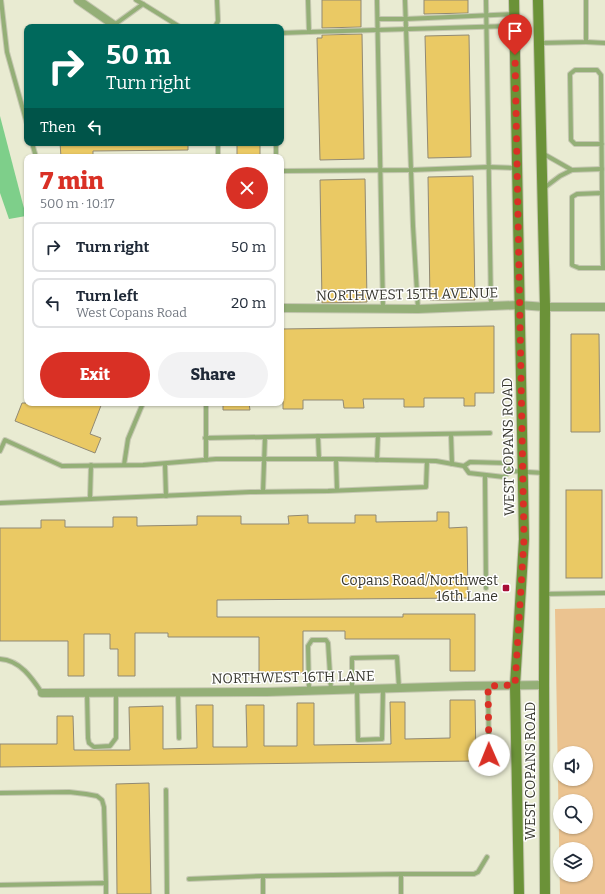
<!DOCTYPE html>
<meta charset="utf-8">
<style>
body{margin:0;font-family:Bitter,serif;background:#f2f2f3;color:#1f2937;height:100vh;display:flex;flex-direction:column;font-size:15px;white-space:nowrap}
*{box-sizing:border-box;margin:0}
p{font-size:13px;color:#747a83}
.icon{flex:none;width:22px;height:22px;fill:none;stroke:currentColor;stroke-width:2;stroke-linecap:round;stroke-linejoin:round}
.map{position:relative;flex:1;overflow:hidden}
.sheet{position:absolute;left:24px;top:154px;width:260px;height:252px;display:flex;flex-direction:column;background:#fff;border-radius:8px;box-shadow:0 1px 3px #0004}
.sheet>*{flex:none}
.hud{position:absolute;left:24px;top:24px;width:260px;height:122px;border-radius:8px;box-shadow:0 1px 3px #0004;background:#00695c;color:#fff;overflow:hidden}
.buttons{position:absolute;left:553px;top:746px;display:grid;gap:8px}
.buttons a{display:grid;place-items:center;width:40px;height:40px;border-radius:50%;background:#fff;box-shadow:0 1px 3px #0004;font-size:20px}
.pin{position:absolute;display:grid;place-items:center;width:34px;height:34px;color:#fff;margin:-41px -17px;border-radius:50% 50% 50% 0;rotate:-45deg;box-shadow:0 0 4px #0007}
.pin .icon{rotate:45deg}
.me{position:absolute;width:44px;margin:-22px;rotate:359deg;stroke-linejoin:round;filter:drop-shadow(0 0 3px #0008)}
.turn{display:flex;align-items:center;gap:14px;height:84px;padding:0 16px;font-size:18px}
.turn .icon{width:52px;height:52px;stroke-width:2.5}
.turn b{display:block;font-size:28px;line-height:34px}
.then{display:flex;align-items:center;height:38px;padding:0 16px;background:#0003;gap:8px;font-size:15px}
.round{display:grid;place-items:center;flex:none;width:42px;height:42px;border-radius:21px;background:#f2f2f3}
.headline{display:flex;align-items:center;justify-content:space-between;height:68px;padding:0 16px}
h1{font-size:24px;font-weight:800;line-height:30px;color:#d93025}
.button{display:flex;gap:8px;margin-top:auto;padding:8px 16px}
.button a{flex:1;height:46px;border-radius:24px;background:#d93025;color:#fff;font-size:16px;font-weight:800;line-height:46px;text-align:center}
.button a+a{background:#f2f2f3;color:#1f2937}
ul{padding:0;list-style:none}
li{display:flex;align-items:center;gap:12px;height:50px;margin:0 8px 6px;padding:0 8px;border:2px solid #e0e1e3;border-radius:8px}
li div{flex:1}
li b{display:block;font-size:15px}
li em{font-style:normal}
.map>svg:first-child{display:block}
.green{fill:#ebc390;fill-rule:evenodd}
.water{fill:#7ecf8a}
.building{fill:#eac964;stroke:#918973}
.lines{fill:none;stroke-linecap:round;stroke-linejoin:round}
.lane-casing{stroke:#c5c7b1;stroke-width:6}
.street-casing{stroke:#c5c7b1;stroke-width:10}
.secondary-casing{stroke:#c5c7b1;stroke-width:12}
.lane{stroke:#94af77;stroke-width:4}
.street{stroke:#94af77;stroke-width:8}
.secondary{stroke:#6b9238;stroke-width:10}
.route{stroke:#d93025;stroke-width:7;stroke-dasharray:0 12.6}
.poi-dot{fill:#a70e36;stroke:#fff;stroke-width:1.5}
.labels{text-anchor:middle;stroke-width:3;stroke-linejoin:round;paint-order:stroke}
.street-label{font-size:14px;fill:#36362d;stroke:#fff}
.poi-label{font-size:14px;fill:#36362d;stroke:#fff;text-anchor:end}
</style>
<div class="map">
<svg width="605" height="894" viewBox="0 0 605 894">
<rect width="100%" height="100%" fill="#e9ebd2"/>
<path class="green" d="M605 608V894H560L555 609ZM560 753H586V779H560ZM560 801H586V827H560ZM560 849H586V875H560Z"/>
<path class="water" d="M0 116 26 216 9 219 0 193Z"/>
<g class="building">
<path d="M322 0H361V27L322 28Z"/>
<path d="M424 0H468V13L424 14Z"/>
<path d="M362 34 364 159 320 160 317 38H322V35Z"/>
<path d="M469 35 471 157 428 158 425 36Z"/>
<path d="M60 143H188V150L93 151V157H61Z"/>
<rect x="237" y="143" width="23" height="14"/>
<path d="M473 176 475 300H430L428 177Z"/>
<path d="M365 179 367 302 322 303 320 180Z"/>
<path d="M494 326V393H475V406H464V398H424V407H404V399H363L364 408H344L343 400H303V409H283V401H281V329Z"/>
<path d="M571 334H599L600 432H571Z"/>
<path d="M22 403H102L90 434 101 438 95 453 15 421Z"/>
<path d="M223 403H249L250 410H223Z"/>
<rect x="566" y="490" width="36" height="88"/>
<path d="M437 512H449V528L467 527 468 598 217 600V617H403V614H475V671H450V639H345V631H303V673H259V637H168V633H135V676H118V649H110V634H84V676H68V641H0V528H41V520H65V527H113V517H137V526L197 525V516H241V524H289L288 516 308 515V523H355V515H376V522L437 521Z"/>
<path d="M450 700H475L476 761 0 767V744H57V716H73L74 750H130L129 707 163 706V749L197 748 196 705H213V747H247L246 705H264V746H297V703H314V745L391 744 390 702H405V739L450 738Z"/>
<path d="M149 783 151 894H117L116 784Z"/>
</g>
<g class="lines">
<defs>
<g id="lane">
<path d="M1 0 7 52 27 124"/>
<path d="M136 0 143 4"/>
<path d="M377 0 383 308"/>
<path d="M405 0 413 226 418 309"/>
<path d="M486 0 491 306"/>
<path d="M378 19H406L514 14"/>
<path d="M114 25 143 4 180 27"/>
<path d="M215 27 218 21 217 0"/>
<path d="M309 32 514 26"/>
<path d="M281 33 309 32 308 0"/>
<path d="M586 42 605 43"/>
<path d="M540 43 586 42V0"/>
<path d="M32 143 36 157"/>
<path d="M218 143V157"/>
<path d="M276 143V157"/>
<path d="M602 144H575L571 140 570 74 575 70H597L601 75 602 193"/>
<path d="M542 153 572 170 560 176 544 188"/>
<path d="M572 170 602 169"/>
<path d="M281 171 411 170 488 167 517 168"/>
<path d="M603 268 602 193 577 194 572 197V265L579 268H605"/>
<path d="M281 294V308"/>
<path d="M206 403V460"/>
<path d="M451 434 452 464"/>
<path d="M318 436 319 459"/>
<path d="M205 438 490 433"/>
<path d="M0 451 5 440 62 466 143 465 216 459H339L436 461 464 466 469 473 504 477 510 471 544 473"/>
<path d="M336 459 337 490"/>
<path d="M377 460 378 435"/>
<path d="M165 464 166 496"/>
<path d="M124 465 128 439 143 403"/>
<path d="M464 466 470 462 505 463 510 471"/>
<path d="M485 475 486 588"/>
<path d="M263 491 265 437"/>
<path d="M90 499 91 465"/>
<path d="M0 503 250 492 328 491 426 487 427 461"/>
<path d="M544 594 605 593"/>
<path d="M0 659C20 660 32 678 42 693"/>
<path d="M488 686 489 755"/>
<path d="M352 689V658L397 657 399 688"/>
<path d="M357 689 358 740 382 739 383 689"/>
<path d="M309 690 308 646 312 640H326L328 643 331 690"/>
<path d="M178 692 179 738"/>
<path d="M87 693 88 738 89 743 94 747 110 746 116 738V692"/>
<path d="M166 790 167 894"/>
<path d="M0 793 69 792 86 794 97 796 102 800 104 807 106 883"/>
<path d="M401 874H474L478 872 487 857"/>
<path d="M263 876V894"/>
<path d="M189 879 263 876 401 874V894"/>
<path d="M0 885 106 883V894"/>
</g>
<g id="street">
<path d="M78 0 114 25"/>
<path d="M281 308 418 309 519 305 545 307H605"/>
<path d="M42 693 267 692 466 686 544 685"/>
</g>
<g id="secondary">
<path d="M514 0 524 539 515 685 519 894"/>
<path d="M538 0 545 307 544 685 545 894"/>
</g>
</defs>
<use href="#lane" class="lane-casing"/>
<use href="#street" class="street-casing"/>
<use href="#secondary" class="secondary-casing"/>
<use href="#lane" class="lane"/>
<use href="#street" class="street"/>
<use href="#secondary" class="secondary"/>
</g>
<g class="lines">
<path class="route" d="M489 755 488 686 515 685 524 539 515 55"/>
</g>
<rect class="poi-dot" x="502" y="584" width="8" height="8" rx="2"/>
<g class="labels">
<g class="street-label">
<text transform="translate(407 294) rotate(-1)" y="5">NORTHWEST 15TH AVENUE</text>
<text transform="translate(508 447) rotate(-91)" y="5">WEST COPANS ROAD</text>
<text transform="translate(293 677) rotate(-1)" y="5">NORTHWEST 16TH LANE</text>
<text transform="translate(530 771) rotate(-90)" y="5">WEST COPANS ROAD</text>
</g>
<g class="poi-label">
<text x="498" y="585">Copans Road/Northwest<tspan x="498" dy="16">16th Lane</tspan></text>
</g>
</g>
</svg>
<div class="buttons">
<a><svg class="icon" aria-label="sound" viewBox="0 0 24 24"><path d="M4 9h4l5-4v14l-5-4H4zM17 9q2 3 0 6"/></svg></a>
<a><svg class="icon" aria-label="search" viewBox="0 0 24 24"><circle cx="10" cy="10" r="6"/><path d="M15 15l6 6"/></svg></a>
<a><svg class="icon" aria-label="layers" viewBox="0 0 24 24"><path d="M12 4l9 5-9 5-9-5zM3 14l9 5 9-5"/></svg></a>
</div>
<div class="pin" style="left:515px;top:55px;background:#d93025"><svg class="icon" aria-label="arrive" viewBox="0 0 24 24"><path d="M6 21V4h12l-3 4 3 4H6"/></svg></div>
<svg class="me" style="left:489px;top:755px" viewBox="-20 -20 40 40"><circle r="19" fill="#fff"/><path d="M0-13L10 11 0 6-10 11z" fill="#d93025"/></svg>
<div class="hud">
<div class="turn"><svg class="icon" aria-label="right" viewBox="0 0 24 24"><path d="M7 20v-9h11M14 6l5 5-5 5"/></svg><div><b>50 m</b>Turn right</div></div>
<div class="then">Then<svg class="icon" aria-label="left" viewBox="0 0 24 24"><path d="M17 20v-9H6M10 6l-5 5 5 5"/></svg></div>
</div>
<section class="sheet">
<div class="headline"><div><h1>7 min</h1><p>500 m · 10:17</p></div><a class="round" style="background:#d93025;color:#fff"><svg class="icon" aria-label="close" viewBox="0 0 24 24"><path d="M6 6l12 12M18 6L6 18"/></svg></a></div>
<ul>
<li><svg class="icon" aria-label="right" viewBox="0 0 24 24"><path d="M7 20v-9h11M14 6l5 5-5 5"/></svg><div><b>Turn right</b></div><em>50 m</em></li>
<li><svg class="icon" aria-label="left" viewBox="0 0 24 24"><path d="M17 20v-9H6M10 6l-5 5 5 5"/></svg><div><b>Turn left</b><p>West Copans Road</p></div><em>20 m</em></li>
</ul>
<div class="button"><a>Exit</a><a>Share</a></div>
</section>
</div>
